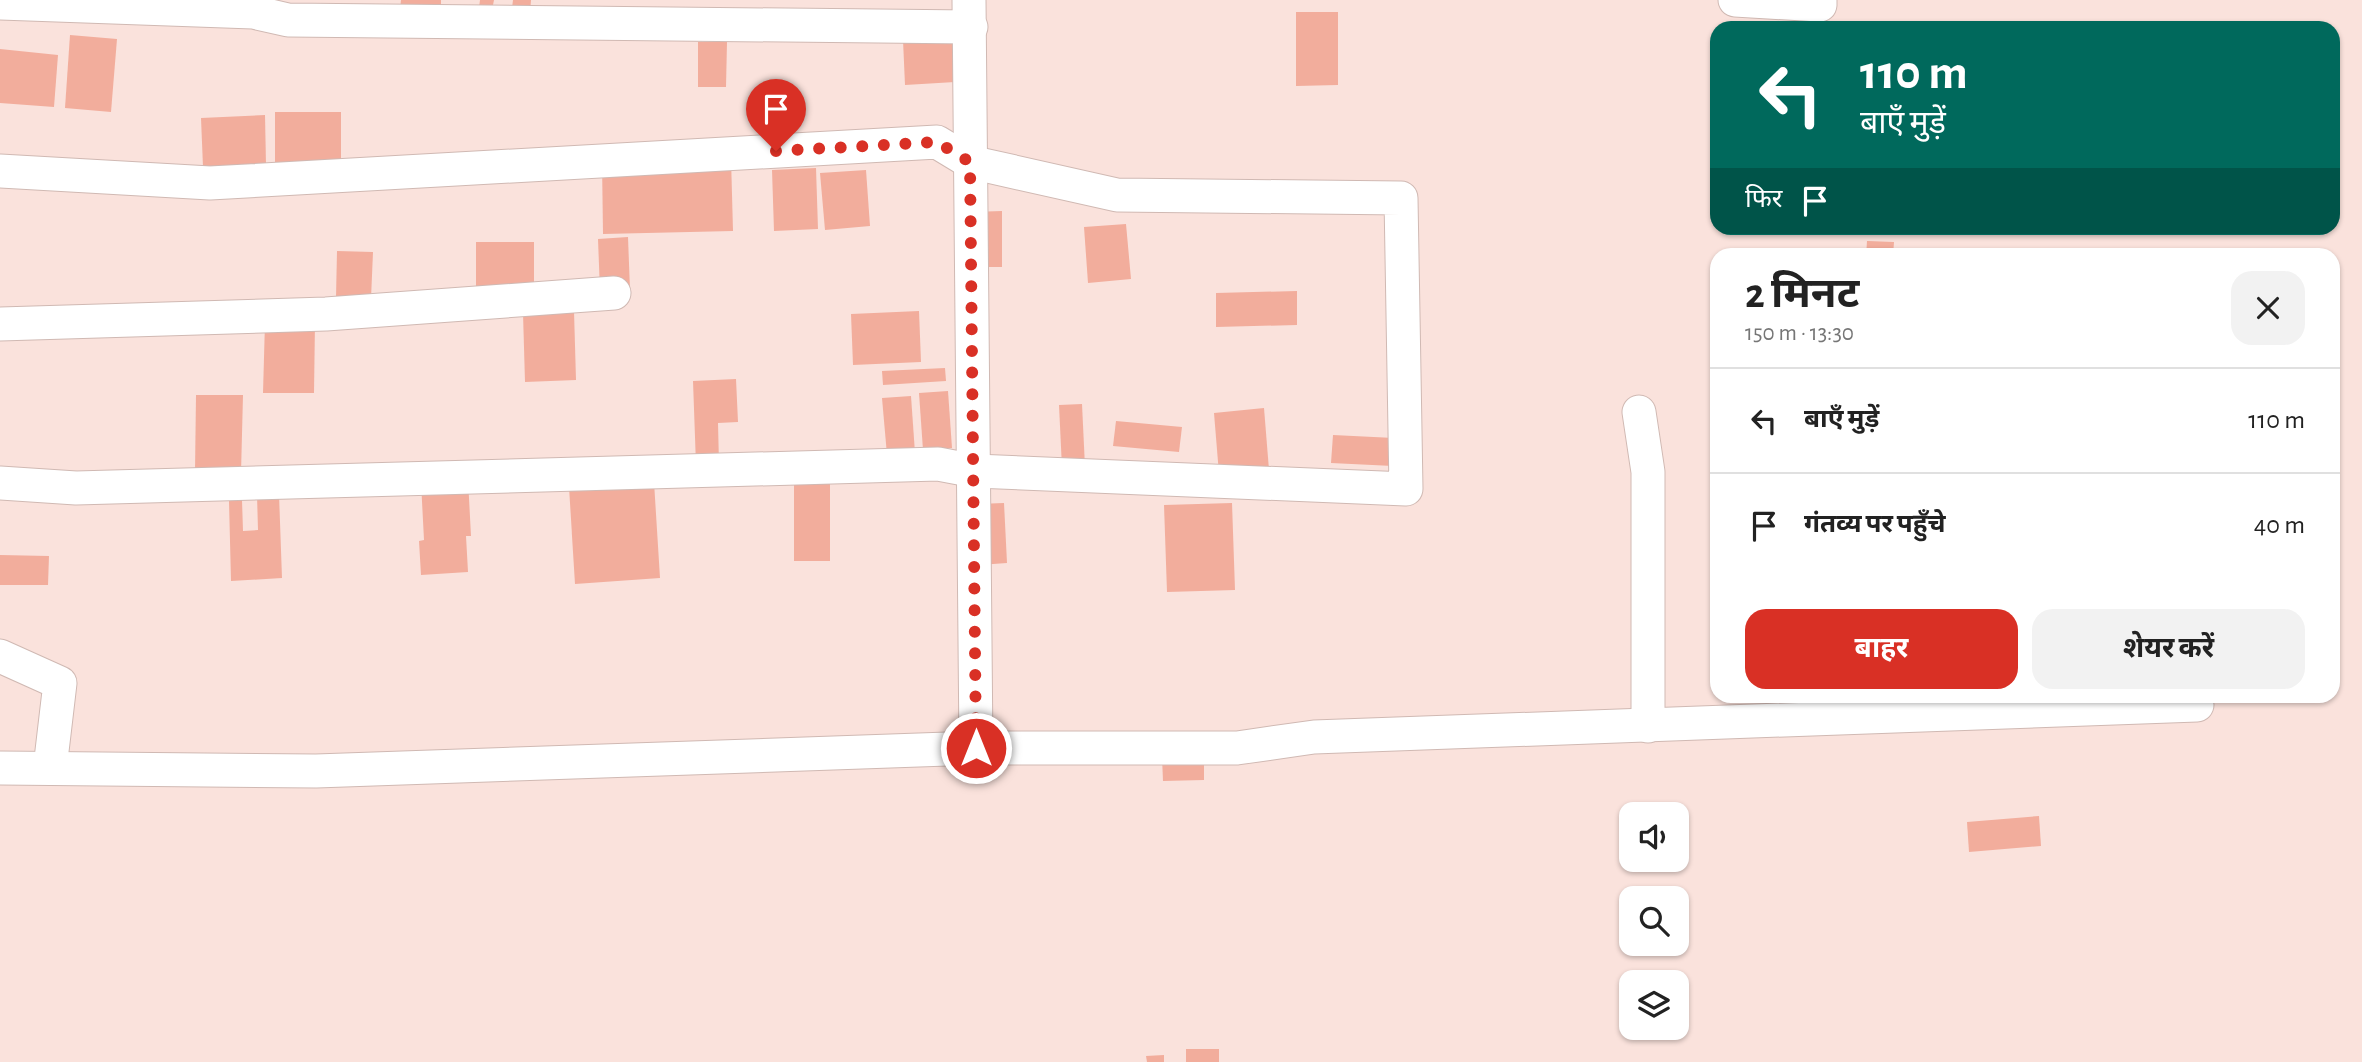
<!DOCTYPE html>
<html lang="hi">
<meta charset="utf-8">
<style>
body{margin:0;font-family:"Alegreya Sans","Noto Sans Devanagari",sans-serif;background:#f2f2f2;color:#222;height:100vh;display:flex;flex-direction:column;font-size:26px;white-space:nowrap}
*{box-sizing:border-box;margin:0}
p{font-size:23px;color:#767676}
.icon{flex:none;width:38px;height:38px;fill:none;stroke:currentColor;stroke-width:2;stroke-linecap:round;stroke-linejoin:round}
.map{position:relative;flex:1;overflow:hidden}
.sheet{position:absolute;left:1710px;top:248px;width:630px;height:455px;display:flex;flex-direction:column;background:#fff;border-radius:21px;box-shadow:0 2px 5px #0004}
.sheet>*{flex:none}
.top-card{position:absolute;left:1710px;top:21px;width:630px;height:214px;border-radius:21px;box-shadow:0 2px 5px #0004;background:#00695c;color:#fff;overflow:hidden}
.fabs{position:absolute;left:1619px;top:802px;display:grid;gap:14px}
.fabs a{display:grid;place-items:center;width:70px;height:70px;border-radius:14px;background:#fff;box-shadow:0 2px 5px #0004;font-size:35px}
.pin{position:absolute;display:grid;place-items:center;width:60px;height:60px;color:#fff;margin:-72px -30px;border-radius:50% 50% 50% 0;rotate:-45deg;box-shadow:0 0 7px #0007}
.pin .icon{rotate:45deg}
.me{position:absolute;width:77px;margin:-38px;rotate:0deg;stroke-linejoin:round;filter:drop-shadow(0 0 5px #0008)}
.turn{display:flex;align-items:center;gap:24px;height:147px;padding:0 35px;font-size:32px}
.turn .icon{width:91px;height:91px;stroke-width:2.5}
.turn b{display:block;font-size:49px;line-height:60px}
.then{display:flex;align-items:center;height:66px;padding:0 35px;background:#0003;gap:14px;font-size:26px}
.round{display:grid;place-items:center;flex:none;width:74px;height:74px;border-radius:21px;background:#f2f2f2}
.summary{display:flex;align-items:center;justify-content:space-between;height:119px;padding:0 35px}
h1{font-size:42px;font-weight:700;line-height:52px}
.primary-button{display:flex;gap:14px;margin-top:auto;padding:14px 35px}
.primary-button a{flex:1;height:80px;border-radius:21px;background:#d93025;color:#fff;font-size:28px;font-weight:700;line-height:80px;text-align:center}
.primary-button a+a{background:#f2f2f2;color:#222}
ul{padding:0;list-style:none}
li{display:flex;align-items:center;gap:21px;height:105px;padding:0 35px;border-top:2px solid #e0e0e0}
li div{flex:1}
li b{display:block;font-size:26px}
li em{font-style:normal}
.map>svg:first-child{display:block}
.building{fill:#f2ad9c}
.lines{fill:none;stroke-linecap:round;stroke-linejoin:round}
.street-casing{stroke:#d0b9b3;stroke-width:35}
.street{stroke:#fff;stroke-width:33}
.route{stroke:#d93025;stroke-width:12;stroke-dasharray:0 21.6}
</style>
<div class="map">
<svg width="2362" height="1062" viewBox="0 0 2362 1062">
<rect width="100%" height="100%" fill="#fae2dc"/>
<g class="building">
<path d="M401 0H441V10L400 9Z"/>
<path d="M480 0H494L493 5 512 8 513 0H531L530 13 479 8Z"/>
<path d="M1296 12H1338V85L1296 86Z"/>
<path d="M70 35 117 39 111 112 65 108Z"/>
<path d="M953 37 955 82 905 85 903 40Z"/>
<path d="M698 42H727L726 87H698Z"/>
<path d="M0 49 58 55 54 107 0 103Z"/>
<rect x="275" y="112" width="66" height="51"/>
<path d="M265 115 266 165 203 167 201 118Z"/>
<path d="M731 158 733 231 603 234 602 161Z"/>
<path d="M816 168 818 229 774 231 772 170Z"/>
<path d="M866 170 870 226 825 230 820 173Z"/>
<path d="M1002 211V267H972V212Z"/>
<path d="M1126 224 1131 279 1088 283 1084 227Z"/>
<path d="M628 237 630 290 600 291 598 239Z"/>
<path d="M1867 241 1894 242 1893 256H1866Z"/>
<rect x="476" y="242" width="58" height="51"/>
<path d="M337 251 373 252 371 299 336 298Z"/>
<path d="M1297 291V325L1216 327V293Z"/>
<path d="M574 311 576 380 525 382 523 313Z"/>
<path d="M919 311 921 362 853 365 851 314Z"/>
<path d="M265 322H315L314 393H263Z"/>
<path d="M945 368 946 381 883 385 882 371Z"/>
<path d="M736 379 738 422 718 423 719 464 696 465 693 381Z"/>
<path d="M948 391 952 448 923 450 919 393Z"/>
<path d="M196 395H243L241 473 195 472Z"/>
<path d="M911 396 915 453 887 455 882 398Z"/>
<path d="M1082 404 1085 467 1062 468 1059 405Z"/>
<path d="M1264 408 1269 470 1219 474 1214 413Z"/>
<path d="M1116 421 1182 427 1179 452 1113 446Z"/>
<path d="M1333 435 1394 438 1393 466 1331 463Z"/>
<path d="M468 479 471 536H466L468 572 421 575 419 541 424 540 421 482Z"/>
<rect x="794" y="481" width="36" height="80"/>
<path d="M654 482 660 578 575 584 569 487Z"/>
<path d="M279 494 282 578 231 581 229 501 242 500 243 531 258 530 257 495Z"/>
<path d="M1004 503 1007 563 979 565 977 504Z"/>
<path d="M1232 503 1235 590 1167 592 1164 505Z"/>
<path d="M0 555 49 556 48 585H0Z"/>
<path d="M1204 756V780L1163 781 1162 757Z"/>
<path d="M2039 816 2041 846 1969 852 1967 822Z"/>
<rect x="1186" y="1049" width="33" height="13"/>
<path d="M1164 1055V1062H1147L1146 1056Z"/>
</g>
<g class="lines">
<defs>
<g id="street">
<path d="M969 0 976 748"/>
<path d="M1735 0 1820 5V0"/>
<path d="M0 3 253 12 288 20 971 27"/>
<path d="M0 171 210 183 937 142 970 162 1117 195 1401 198 1406 489 975 471 938 464 76 488 0 483"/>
<path d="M0 324 326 314 614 293"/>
<path d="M1639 412 1648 472V726"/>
<path d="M0 656 60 683 50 768"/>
<path d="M0 768 316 771 976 748H1237L1314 737 2197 705"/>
</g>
</defs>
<use href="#street" class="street-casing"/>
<use href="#street" class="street"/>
</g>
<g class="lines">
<path class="route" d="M776 151 937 142 970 162 976 748"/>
</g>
</svg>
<div class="fabs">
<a><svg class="icon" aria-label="sound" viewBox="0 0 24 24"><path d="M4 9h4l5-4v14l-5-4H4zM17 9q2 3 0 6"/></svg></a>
<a><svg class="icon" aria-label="search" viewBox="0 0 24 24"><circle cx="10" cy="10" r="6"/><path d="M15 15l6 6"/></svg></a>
<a><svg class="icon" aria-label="layers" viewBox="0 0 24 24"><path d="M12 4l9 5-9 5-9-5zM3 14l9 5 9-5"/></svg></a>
</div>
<div class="pin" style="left:776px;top:151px;background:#d93025"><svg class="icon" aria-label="arrive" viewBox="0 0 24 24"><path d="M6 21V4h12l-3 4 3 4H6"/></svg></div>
<svg class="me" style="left:976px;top:748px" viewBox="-20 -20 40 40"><circle r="17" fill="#d93025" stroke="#fff" stroke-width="3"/><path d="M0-11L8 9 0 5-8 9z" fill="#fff"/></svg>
<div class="top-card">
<div class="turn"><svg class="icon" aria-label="left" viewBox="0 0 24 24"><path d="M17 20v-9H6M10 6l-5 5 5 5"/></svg><div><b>110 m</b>बाएँ मुड़ें</div></div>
<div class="then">फिर<svg class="icon" aria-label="arrive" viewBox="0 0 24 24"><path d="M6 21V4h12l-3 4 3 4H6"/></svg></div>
</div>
<section class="sheet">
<div class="summary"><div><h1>2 मिनट</h1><p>150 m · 13:30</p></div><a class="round"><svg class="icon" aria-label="close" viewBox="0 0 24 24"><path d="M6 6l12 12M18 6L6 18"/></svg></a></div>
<ul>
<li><svg class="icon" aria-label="left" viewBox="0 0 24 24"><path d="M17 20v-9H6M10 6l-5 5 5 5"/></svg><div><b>बाएँ मुड़ें</b></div><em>110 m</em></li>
<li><svg class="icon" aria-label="arrive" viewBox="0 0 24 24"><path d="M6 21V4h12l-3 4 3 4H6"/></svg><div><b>गंतव्य पर पहुँचे</b></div><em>40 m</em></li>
</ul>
<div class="primary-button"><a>बाहर</a><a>शेयर करें</a></div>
</section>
</div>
